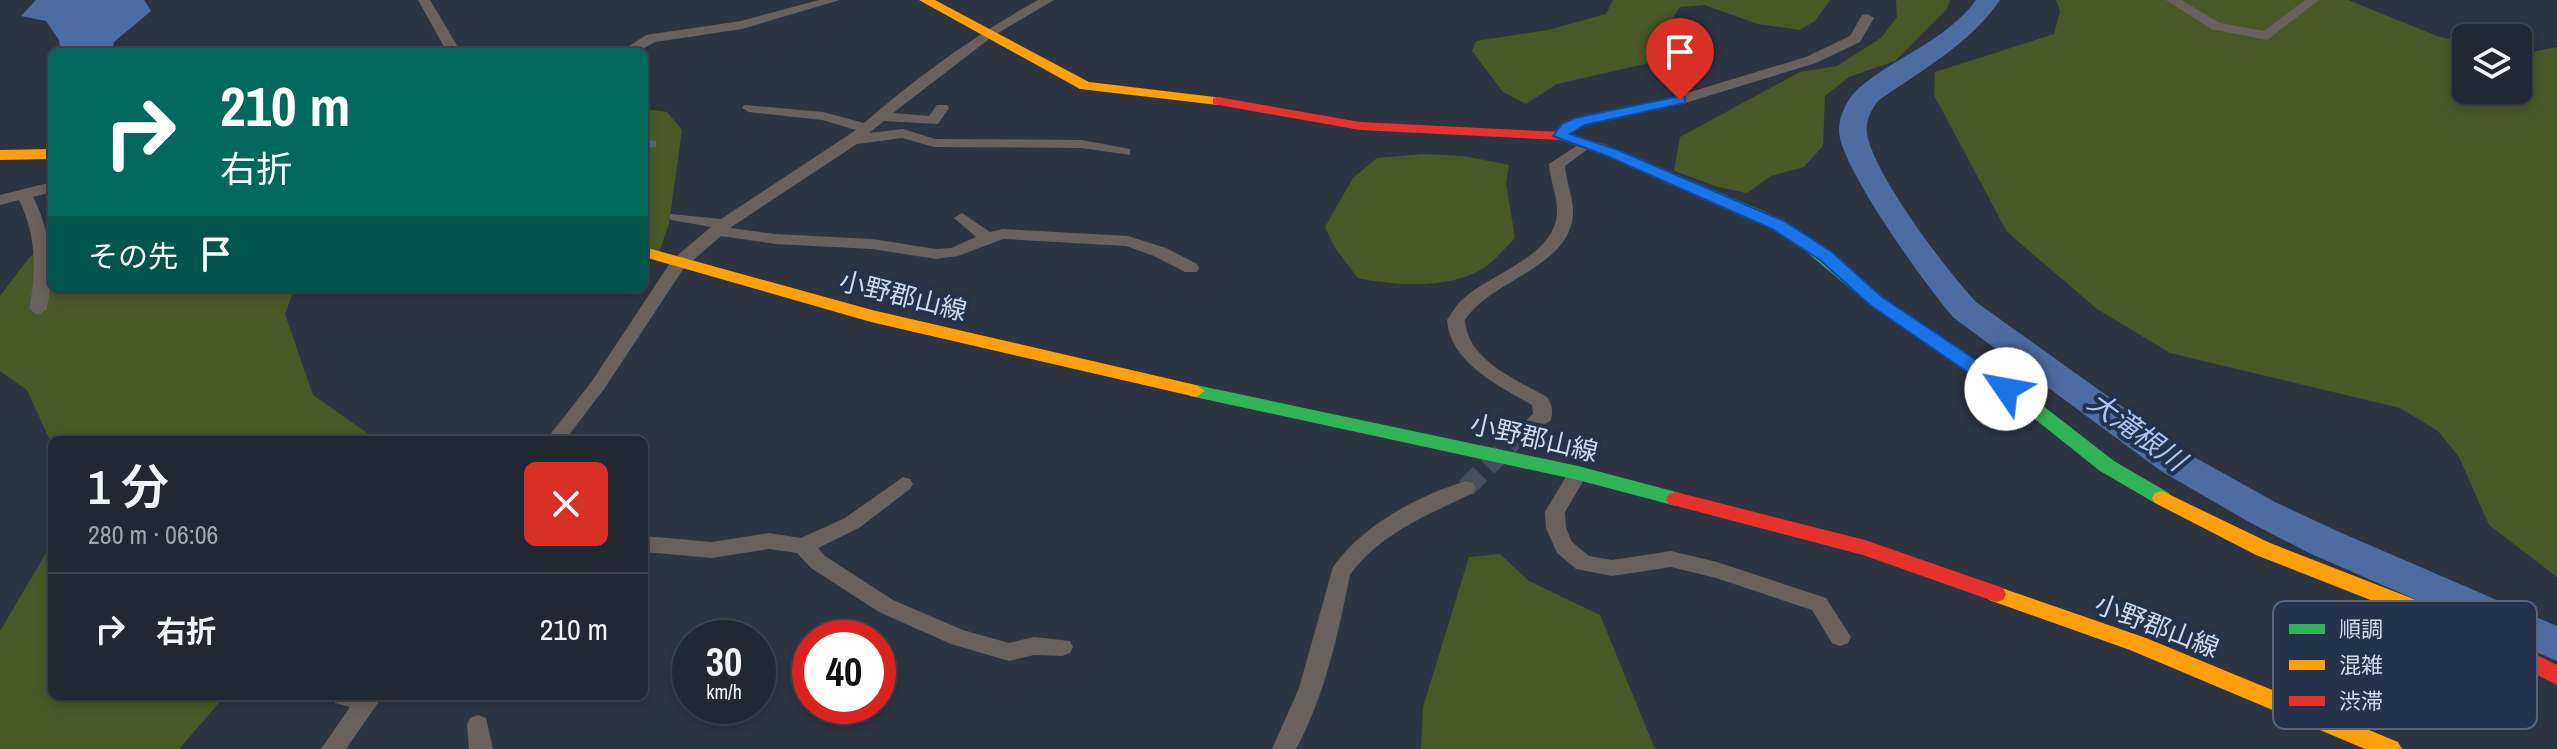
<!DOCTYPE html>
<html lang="ja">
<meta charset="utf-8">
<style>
body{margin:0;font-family:"Archivo Narrow","Noto Sans JP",sans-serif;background:#2e343e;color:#f1f3f6;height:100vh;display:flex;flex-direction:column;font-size:30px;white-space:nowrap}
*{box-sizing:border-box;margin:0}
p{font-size:26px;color:#a2a6ac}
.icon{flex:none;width:44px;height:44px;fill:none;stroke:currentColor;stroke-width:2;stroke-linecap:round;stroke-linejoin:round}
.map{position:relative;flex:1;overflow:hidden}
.side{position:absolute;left:48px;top:436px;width:600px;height:264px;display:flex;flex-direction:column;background:#222832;border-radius:12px;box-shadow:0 4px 12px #0003,0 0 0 2px #3f444d}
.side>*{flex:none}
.hud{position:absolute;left:48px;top:48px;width:600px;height:244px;border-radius:12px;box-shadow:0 4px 12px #0003,0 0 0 2px #3f444d;background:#00695c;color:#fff;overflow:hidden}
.controls{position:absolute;left:2452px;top:24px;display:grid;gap:16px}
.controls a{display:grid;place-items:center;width:80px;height:80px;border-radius:12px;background:#222832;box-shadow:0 4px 12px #0003,0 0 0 2px #3f444d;font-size:40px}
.speed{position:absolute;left:672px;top:620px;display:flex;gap:16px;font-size:40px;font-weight:700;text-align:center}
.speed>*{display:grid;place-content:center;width:104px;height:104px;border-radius:50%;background:#222832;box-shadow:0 4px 12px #0003,0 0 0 2px #3f444d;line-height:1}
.speed small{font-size:20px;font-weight:400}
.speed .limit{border:12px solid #d22;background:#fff;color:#111}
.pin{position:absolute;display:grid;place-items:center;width:68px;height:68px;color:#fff;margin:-82px -34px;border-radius:50% 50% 50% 0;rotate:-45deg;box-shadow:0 0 8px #0007}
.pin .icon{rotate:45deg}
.me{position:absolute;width:88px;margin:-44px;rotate:303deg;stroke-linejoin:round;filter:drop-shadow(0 0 6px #0008)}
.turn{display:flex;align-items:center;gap:28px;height:168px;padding:0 40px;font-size:36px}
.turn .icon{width:104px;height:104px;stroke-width:2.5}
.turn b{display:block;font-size:56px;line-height:68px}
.then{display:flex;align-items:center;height:76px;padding:0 40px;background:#0003;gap:16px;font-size:30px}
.round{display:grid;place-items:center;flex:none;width:84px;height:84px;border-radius:12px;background:#2e343e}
.head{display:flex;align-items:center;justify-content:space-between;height:136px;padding:0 40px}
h1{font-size:48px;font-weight:600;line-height:60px}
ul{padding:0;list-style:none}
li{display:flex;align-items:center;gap:24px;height:112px;padding:0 40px;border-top:2px solid #3f444d}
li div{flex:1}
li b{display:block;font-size:30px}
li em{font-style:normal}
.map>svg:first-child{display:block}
.green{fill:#4a5727}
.water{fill:#4c6ca2}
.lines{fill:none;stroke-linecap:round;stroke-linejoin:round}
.river{fill:#4c6ca2;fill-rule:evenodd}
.street-tunnel{stroke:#454e5b;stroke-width:20;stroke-dasharray:20 10;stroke-linecap:butt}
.street{fill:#68615d;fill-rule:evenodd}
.fast{fill:#30b455;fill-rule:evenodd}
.slow{fill:#ff9f0a;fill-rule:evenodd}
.jam{fill:#e5322d;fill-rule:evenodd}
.route{fill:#1a73e8;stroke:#114b97;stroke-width:2}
.labels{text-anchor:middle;stroke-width:8;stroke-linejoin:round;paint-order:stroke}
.street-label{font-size:26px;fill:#d0daea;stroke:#24334b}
.water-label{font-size:28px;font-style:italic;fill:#a8c6f8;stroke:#24334b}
.key{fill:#24334b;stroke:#58657b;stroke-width:2}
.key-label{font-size:22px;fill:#d0daea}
</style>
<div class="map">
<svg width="2557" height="749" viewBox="0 0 2557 749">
<rect width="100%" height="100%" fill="#2d3542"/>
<g class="green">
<path d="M1613 0H1830L1815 21 1800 30 1758 24 1704 5 1680 7 1665 30 1686 49 1684 55 1557 84 1526 104 1503 92 1472 51 1476 41 1548 30 1606 14Z"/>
<path d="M1896 0H1950L1947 9 1895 61 1849 77 1825 96 1823 146 1804 167 1771 176 1747 193 1718 187 1674 171 1680 137 1800 72 1837 66 1881 38 1897 17Z"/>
<path d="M2056 0H2348L2437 36 2466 43V90H2518V55L2557 47V577L2489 525 2459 457 2438 431 2400 408 2170 353 2097 309 2007 232 1934 95 1935 72 2054 34 2060 11Z"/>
<path d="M644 109 667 112 682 130 669 224 660 250 644 260Z"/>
<path d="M1423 154 1464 156 1509 165 1506 183 1515 238C1506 247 1498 257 1488 265 1455 290 1397 286 1358 278L1335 248 1325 227 1353 178 1377 158Z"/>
<path d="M52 236V288H300L292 295 285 314 313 395 377 440H52V445L27 390 0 371V296L28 259Z"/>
<path d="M52 543V696H225L179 749H0V631Z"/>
<path d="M1500 554 1529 581 1600 615 1655 749H1421L1423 707 1469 557Z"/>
</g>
<path class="water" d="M36 0H144L151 11 114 42 112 52H61L59 40 46 21 21 16Z"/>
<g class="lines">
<path class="river" d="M1976 0H2000C1970 44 1922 70 1879 100 1871 109 1865 122 1867 134 1874 175 1947 271 1976 302L2187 453 2275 502 2337 531 2557 626V661L2309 553 2249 522 2161 471 1954 318C1928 289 1840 167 1839 131 1839 115 1847 99 1859 88 1896 56 1946 41 1976 0Z"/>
<path class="street-tunnel" d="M1466 488 1521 433"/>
<g class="street">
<path d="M418 0H430L461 52H447Z"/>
<path d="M819 0H840L742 29 655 42 637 52H620L646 35 741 21Z"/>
<path d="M1038 0H1054L993 36 893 113 929 116 937 105H947L949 108 938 124 884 121 869 133 903 129 935 139 1082 140 1130 149V155L1082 148 934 147 902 138 857 144 730 228 775 234 872 239 936 249 951 248 976 237 954 218 962 213 990 232 1003 229 1128 236 1166 248 1197 264 1199 268 1197 272H1185L1154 256 1126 246 1003 239 958 256 936 259 872 249 775 244 721 236 684 268 604 389 565 440H546L592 381 672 260 711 227 671 220 669 217 671 214 721 219 856 130 822 120 749 112 742 108 744 105 823 112 864 123C918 76 975 35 1038 0Z"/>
<path d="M2166 0H2181L2220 23 2264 31 2305 0H2319L2267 40 2211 29Z"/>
<path d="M1867 14 1874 18 1860 42 1816 63 1685 103 1585 125C1576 129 1569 138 1561 140L1554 136 1562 125 1575 119 1677 96 1806 57 1850 36 1862 15Z"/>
<path d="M1587 139 1594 143 1592 146 1565 166C1566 182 1574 198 1573 215 1569 268 1490 280 1465 320 1467 360 1517 380 1547 397 1552 404 1554 414 1550 421L1521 440 1514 438 1512 433 1533 414 1532 405C1499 386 1450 363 1447 320 1452 313 1456 305 1462 300 1489 274 1554 257 1557 214 1558 197 1550 181 1549 164Z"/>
<path d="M651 140 656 141V147L644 149V141Z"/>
<path d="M52 182V192L33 197C51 232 54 270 47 309L38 315 29 309C37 272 36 234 19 200L0 205V195Z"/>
<path d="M1578 466 1585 468 1588 473 1565 512 1566 528 1572 542 1589 556 1612 560 1671 551 1717 562 1826 598 1851 637 1848 643 1840 646 1832 643 1812 610 1716 578 1671 567 1612 576 1576 569 1557 553 1546 528 1545 512 1571 468Z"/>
<path d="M903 477 910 479 913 484 910 489 859 528 818 548 825 556 893 600 963 630 1009 643 1034 637 1070 641 1073 647 1070 653 1062 656 1034 655 1009 661 951 644 879 612 811 568 797 553 769 549 712 558 644 552V536L712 542 769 533 801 538 845 518Z"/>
<path d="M1466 481 1473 483 1476 488 1473 493C1428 515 1380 533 1350 575 1338 634 1325 696 1296 749H1272L1299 688 1333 567C1363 525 1417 496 1466 481Z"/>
<path d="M332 696H383L346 749H321L350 707 335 703Z"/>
<path d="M478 715 486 718 493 749H469L467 725 470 718Z"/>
</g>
<g class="fast">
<path d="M1647 162 1766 212 1810 237 1882 297 2033 398 2114 461 2169 493 2172 498 2169 503H2155L2100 471 2021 408 1870 305 1798 245 1754 218 1642 170 1639 167Z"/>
<path d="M1196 385 1578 466 1676 492 1683 494 1686 499 1683 504 1676 506 1578 480 1190 396 1187 391 1190 386Z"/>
</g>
<g class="slow">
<path d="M919 0H935L1089 82 1223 98 1225 101 1218 105 1080 89Z"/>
<path d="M52 149V159L0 160V150Z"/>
<path d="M644 247 872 310 1196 385 1205 391 1196 397 871 322 644 257Z"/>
<path d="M2162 491 2270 543 2470 621 2473 627 2470 633 2462 636 2256 555 2155 503 2152 498 2155 493Z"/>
<path d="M1996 586 2146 638 2398 742 2402 749H2365L2130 650 1989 600 1986 594 1989 588Z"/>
</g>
<g class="jam">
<path d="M1218 97 1360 122 1561 132 1604 144 1655 167 1652 170H1642L1594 150 1560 140 1360 130 1213 104V98Z"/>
<path d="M1676 492 1865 540 2003 588 2006 594 2003 600 1996 602 1863 555 1669 504 1666 499 1669 494Z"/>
<path d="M2462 618 2557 665V685L2454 633 2451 627 2454 621Z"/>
</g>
</g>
<path class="route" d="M1680 96 1685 97V103L1585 125 1570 134 1618 150 1784 221 1832 252 1882 297 2012 384 2015 389 2012 394H1999L1870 305 1820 260 1772 229 1607 156 1553 136 1562 124 1575 118Z"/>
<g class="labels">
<g class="street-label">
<text transform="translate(903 296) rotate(14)" y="9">小野郡山線</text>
<text transform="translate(1534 438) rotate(13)" y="9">小野郡山線</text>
<text transform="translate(2157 626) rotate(21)" y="9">小野郡山線</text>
</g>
<g class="water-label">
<text transform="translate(2137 431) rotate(36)" y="10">大滝根川</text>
</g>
</g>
<rect x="2273" y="601" width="264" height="128" rx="12" class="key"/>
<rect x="2289" y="624" width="36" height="10" fill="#30b455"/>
<rect x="2289" y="660" width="36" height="10" fill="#ff9f0a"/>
<rect x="2289" y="696" width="36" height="10" fill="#e5322d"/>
<g class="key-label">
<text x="2339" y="637">順調</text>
<text x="2339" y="673">混雑</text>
<text x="2339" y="709">渋滞</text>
</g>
</svg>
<div class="controls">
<a><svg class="icon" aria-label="layers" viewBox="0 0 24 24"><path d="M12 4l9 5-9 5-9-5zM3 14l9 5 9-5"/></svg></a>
</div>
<div class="speed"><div>30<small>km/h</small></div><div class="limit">40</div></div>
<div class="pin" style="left:1680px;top:100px;background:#d93025"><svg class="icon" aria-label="arrive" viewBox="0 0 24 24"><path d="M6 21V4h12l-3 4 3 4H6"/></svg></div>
<svg class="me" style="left:2006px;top:389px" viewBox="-20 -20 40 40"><circle r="19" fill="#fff"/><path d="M0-13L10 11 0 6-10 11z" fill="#1a73e8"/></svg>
<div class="hud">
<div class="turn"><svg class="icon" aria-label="right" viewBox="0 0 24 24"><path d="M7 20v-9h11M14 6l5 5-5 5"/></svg><div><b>210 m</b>右折</div></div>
<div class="then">その先<svg class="icon" aria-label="arrive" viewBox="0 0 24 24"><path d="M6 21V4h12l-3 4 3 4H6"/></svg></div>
</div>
<section class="side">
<div class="head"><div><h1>1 分</h1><p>280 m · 06:06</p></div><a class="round" style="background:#d93025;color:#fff"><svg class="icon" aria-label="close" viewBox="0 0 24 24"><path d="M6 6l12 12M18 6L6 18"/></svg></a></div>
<ul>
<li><svg class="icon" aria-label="right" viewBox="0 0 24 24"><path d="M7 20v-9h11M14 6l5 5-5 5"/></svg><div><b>右折</b></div><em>210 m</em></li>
</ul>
</section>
</div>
